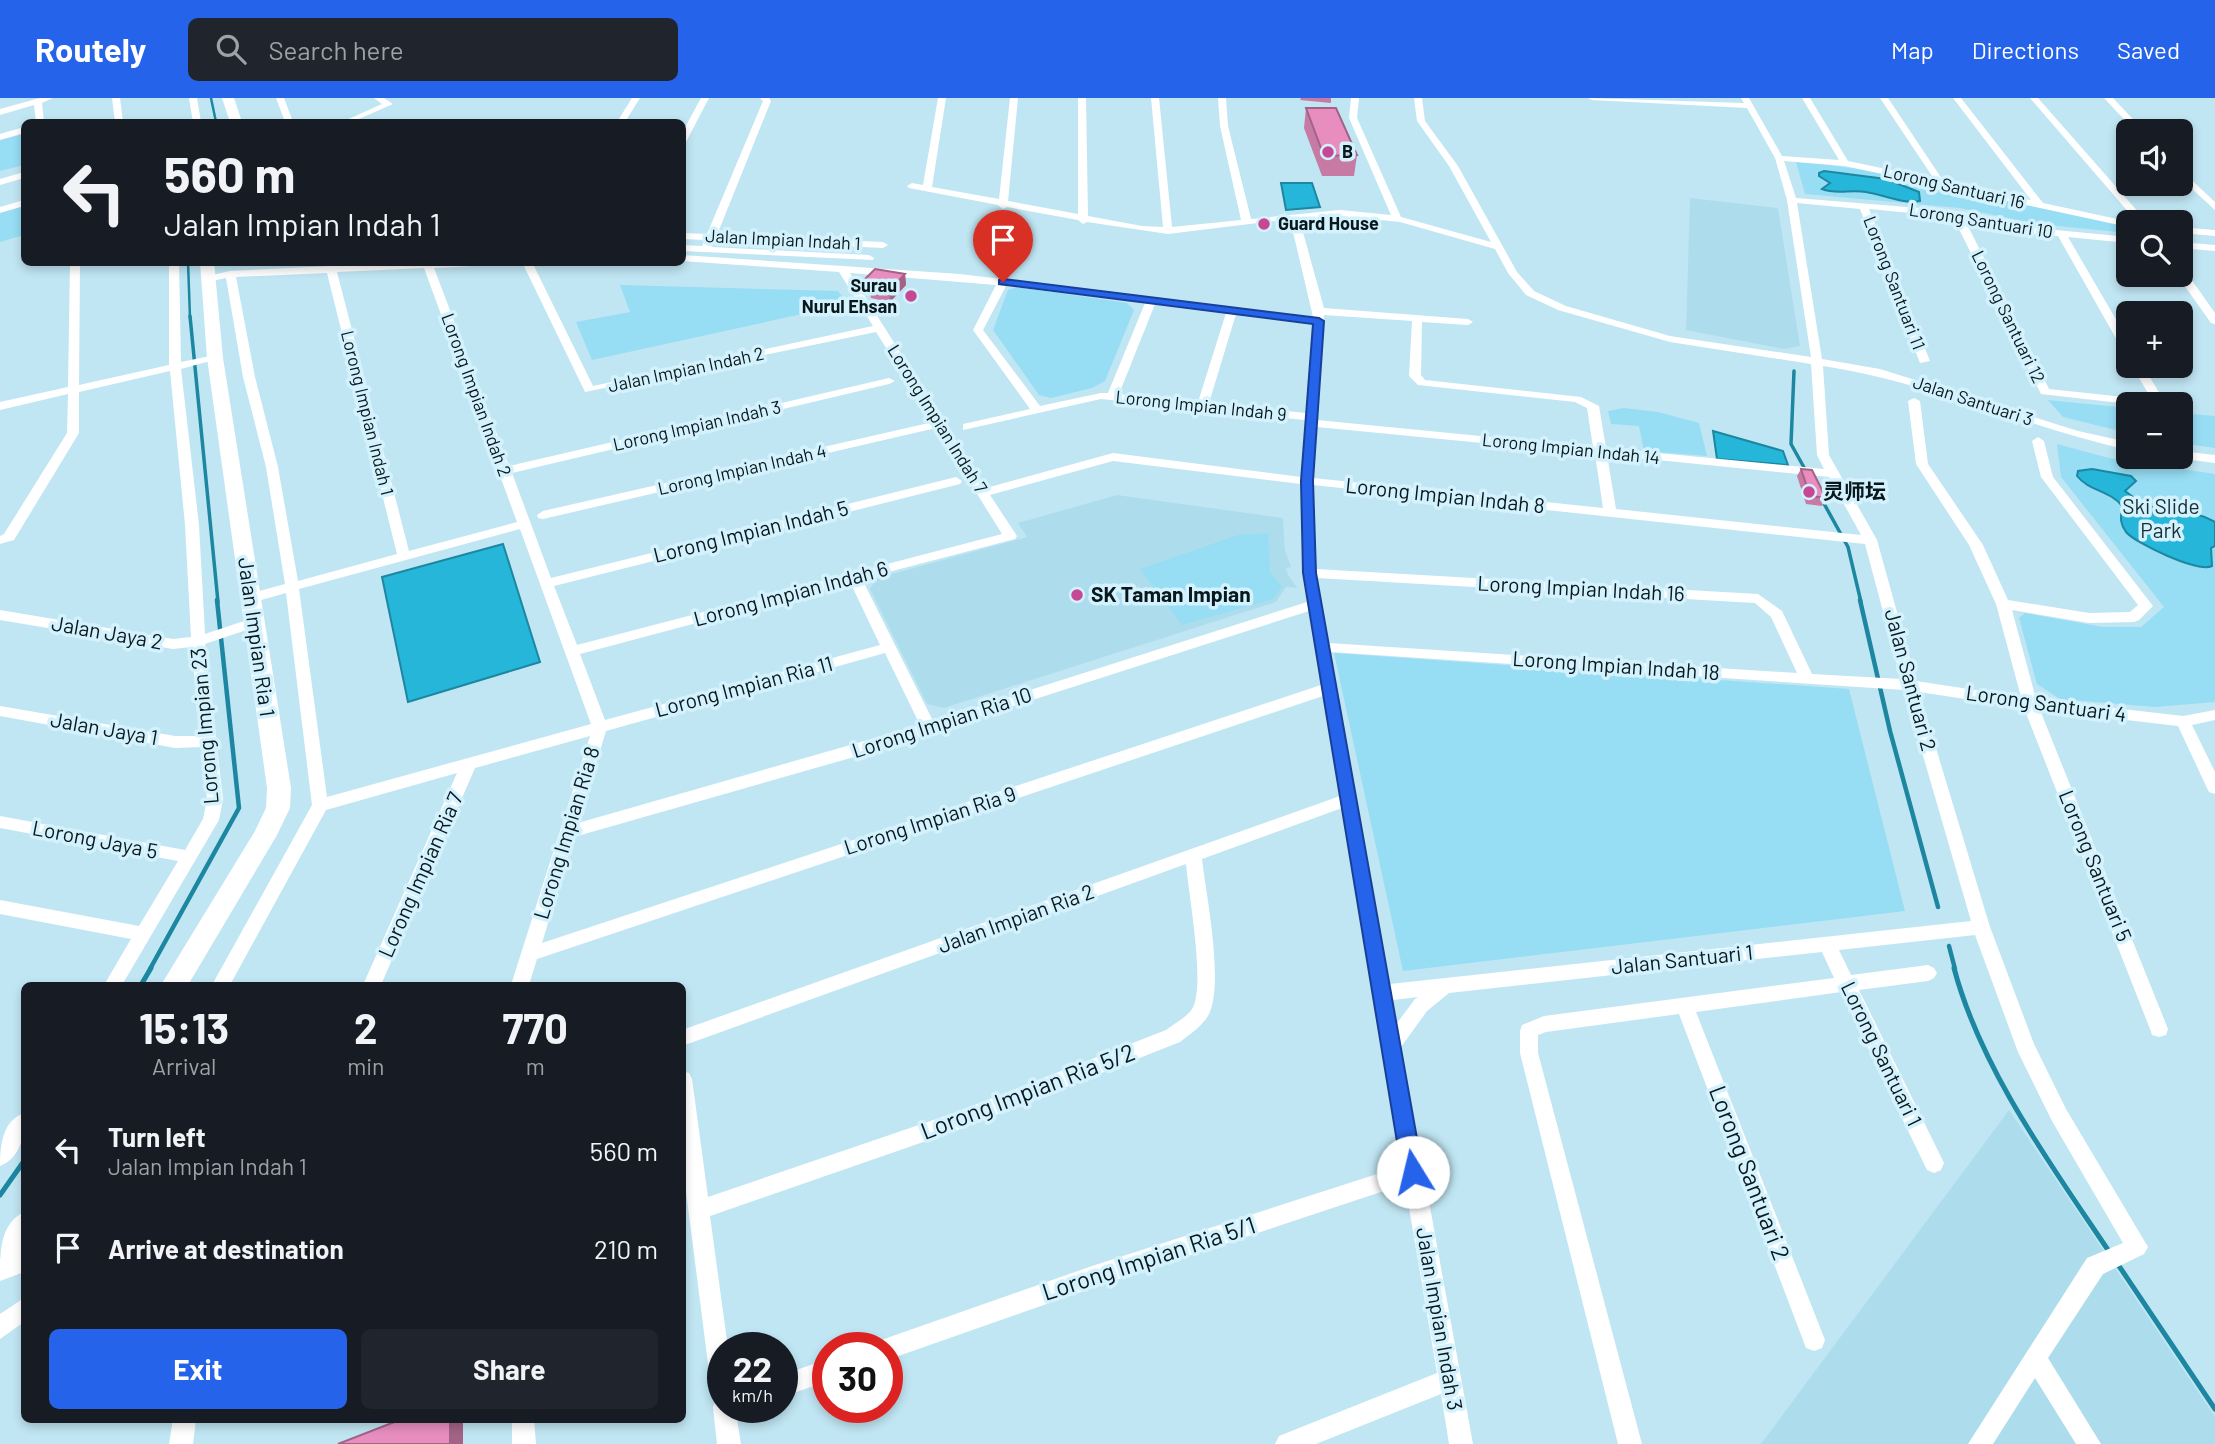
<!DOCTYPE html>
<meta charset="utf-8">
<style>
body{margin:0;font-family:Barlow,"Noto Sans SC",sans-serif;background:#20242c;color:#f1f3f6;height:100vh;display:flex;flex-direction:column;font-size:26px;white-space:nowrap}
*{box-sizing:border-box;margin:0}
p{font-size:23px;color:#9ea1a6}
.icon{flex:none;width:38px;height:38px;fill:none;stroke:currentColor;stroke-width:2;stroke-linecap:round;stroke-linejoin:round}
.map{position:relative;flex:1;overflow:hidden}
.sheet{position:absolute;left:21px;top:884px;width:665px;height:441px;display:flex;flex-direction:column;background:#171b24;border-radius:10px;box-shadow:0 4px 10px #0003}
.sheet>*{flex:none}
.banner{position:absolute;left:21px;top:21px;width:665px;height:147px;border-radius:10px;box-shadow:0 4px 10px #0003;background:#171b24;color:#f1f3f6;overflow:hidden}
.tools{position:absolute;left:2116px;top:21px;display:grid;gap:14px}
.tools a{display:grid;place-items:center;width:77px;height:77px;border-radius:10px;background:#171b24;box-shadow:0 4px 10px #0003;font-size:35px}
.speed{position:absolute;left:707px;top:1234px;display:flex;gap:14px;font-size:35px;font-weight:700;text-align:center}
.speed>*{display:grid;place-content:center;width:91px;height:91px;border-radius:50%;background:#171b24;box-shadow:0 4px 10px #0003;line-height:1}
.speed small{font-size:18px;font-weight:400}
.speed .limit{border:10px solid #d22;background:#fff;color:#111}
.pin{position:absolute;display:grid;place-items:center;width:60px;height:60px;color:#fff;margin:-72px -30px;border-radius:50% 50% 50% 0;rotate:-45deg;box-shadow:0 0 7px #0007}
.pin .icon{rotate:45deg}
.me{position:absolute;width:77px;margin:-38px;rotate:351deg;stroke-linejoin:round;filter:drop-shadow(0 0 5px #0008)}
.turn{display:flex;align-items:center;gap:24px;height:147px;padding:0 28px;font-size:32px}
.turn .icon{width:91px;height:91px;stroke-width:2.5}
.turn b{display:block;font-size:49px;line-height:60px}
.eta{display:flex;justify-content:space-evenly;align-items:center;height:119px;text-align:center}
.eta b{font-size:42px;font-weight:700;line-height:49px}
.action{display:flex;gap:14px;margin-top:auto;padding:14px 28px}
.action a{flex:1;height:80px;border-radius:10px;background:#2563eb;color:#fff;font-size:28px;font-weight:700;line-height:80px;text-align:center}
.action a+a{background:#20242c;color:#f1f3f6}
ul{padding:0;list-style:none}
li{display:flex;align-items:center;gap:21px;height:98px;padding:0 28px}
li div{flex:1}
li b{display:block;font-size:26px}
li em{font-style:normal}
header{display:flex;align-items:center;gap:42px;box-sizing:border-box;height:98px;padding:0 35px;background:#2563eb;color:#fff}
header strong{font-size:33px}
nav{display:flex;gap:38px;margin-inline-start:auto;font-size:24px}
.search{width:490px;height:63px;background:#20242c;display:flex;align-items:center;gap:18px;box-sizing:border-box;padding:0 24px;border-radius:10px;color:#9ea1a6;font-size:26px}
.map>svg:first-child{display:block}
.built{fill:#addded}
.green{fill:#97ddf4}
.water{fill:#25b6da;stroke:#1d87a1;stroke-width:2}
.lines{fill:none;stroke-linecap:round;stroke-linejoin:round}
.stream-far3{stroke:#1d87a1;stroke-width:2.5}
.stream-far2{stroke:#1d87a1;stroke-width:3.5}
.stream-far1{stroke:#1d87a1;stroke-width:4.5}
.stream{stroke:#1d87a1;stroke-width:5}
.street{fill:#fff;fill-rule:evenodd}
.secondary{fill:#fff;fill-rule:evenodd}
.wall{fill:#c77aa4}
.shaded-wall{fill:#a26386}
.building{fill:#e78ebf;stroke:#a26386;stroke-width:2}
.route{fill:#2563eb;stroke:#184099;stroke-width:2}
.poi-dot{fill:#c64895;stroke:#d3f2fd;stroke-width:2.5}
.labels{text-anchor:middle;stroke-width:7;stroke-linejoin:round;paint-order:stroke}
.far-poi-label{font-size:18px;font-weight:bold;fill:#09181c;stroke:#d3f2fd;text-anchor:start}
.far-street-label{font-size:18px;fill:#09181c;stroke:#d3f2fd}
.poi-label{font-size:21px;font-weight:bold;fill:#09181c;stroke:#d3f2fd;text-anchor:start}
.street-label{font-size:21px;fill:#09181c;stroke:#d3f2fd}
.park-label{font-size:21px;fill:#172e35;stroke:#d3f2fd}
.near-street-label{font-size:24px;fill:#09181c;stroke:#d3f2fd}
</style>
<header>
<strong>Routely</strong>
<div class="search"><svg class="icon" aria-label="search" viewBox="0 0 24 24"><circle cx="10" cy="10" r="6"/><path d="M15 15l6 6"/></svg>Search here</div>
<nav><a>Map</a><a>Directions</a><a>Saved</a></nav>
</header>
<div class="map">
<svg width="2215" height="1346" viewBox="0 0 2215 1346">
<rect width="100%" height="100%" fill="#c0e6f3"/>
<g class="built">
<path d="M1690 100 1778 110 1800 248 1784 251 1686 232Z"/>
<path d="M1117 397 1283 420 1285 452 1291 469 1286 470 1287 475 1297 490 1286 489 1276 504 944 610 927 606 870 491 877 480 1027 439 1018 425Z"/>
<path d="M2009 1012 2215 1319V1346H1761Z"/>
</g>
<g class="green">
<path d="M24 36V67L0 73V42Z"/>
<path d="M1796 64C1908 72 2017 108 2128 127V135L2038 126 1960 110 1805 96Z"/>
<path d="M24 107V137L0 144V114Z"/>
<path d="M620 187 838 193 848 206 592 262 576 224 630 214Z"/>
<path d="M1017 189 1127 205 1134 212 1105 283 1092 290 1051 300 1039 297 993 232 1008 192Z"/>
<path d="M2048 302 2128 310V335L2063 319Z"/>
<path d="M1624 310 1658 314 1699 325 1707 358 1644 353 1639 328 1611 326 1608 313Z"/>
<path d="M2180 315 2215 318V350L2181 345Z"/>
<path d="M2057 346 2109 360 2215 376V604L2155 609 2060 601 2037 586 2019 520 2025 515 2103 529H2141L2164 509 2061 379Z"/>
<path d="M1268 435 1270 474 1282 489 1273 501 1182 527 1140 471 1238 437Z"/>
<path d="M1334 555 1849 591 1905 813 1403 873Z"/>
</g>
<g class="water">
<path d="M1824 73 1886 81 1919 94 1920 103C1902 106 1884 97 1866 94 1850 91 1837 97 1822 91L1830 85 1819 78V75Z"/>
<path d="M1281 85H1312L1320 109 1286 112Z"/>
<path d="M1713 333 1783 353 1788 367 1717 361Z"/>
<path d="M2092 371 2131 378 2136 383 2125 393C2136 402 2151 411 2166 413 2185 415 2198 414 2215 424V448L2211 450 2212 468C2198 475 2135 445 2126 434 2119 424 2121 419 2122 408 2111 393 2089 393 2077 378L2078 373Z"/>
<path d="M503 446 540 564 408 604 382 479Z"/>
</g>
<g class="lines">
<g class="stream-far3">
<path d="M211 0 216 24"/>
<path d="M188 164 190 220"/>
</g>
<g class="stream-far2">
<path d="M190 218 218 504"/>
<path d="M1794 273 1791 346 1806 373"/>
<path d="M1822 402 1848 449 1861 504"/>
</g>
<g class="stream-far1">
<path d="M1860 502 1890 633 1938 809"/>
<path d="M1949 848 1955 871"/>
<path d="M150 871 239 710 217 502"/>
</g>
<g class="stream">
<path d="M1954 870C1981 972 2052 1068 2110 1155"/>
<path d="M141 887 151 870"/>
<path d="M0 1097 24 1063"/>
<path d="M2117 1165 2215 1311"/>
</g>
<g class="street">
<path d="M40 0H53L42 5 44 24H36L34 7 0 17V11Z"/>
<path d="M112 0H120L123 24H115Z"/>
<path d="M189 0H197L201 24H193Z"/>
<path d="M276 0H284L293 24H285Z"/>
<path d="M374 0H384L393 6 352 24H342L382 6Z"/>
<path d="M632 0H640L625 24H617Z"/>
<path d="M701 0H709L686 44 682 47V35Z"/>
<path d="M760 0H769L771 3 717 137 883 144 888 147 883 150 714 142 712 149 869 157 874 160 873 162 682 153V147L702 148 705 142 682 141V135L707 136 763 3Z"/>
<path d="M938 0H946L932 89 999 101 1010 0H1018L1008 103 1078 116V0H1086L1088 118 1142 128 1163 129 1151 0H1159L1172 129 1241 122 1220 28 1218 0H1226L1228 28 1251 121 1340 112 1391 117 1349 20 1351 0H1359L1357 20 1401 119 1491 144 1449 68 1417 23 1414 0H1422L1425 23 1458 68 1517 174 1534 193 1566 208 1670 238 1811 259 1787 102 1775 60 1747 10 1592 2 1588 0 1744 5 1741 0H1749L1782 58 1839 62 1802 0H1810L1848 63 1934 81 1880 0H1888L1944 84 2031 102 1953 0H1961L2043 105 2131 124H2128V129L1845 68 1784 63 1796 100 1957 113 2035 130 2128 139V145L2068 139 2128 242V254L2122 251 2058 138 2035 136 1964 120 2049 291 2152 302 2132 268H2143L2166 306H2129L2041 296 1953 119 1869 111 1930 263 1920 265 1860 111 1797 105 1822 261 1880 271 2078 333 2128 344V352C2025 328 1927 284 1823 268L1829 357 1877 442 1916 583 2021 599 1996 506 1969 447 1916 366 1908 303 1914 300 1920 303 1928 366 1983 447 2008 502 2089 515 2130 514 2138 507 2041 379 2032 343 2038 339 2044 343 2053 379 2153 508 2139 522 2134 524 2089 525 2012 512 2036 601 2183 618 2215 612V622L2192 627 2215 674V696L2209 694 2207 690 2178 628 2040 612 2168 931 2166 937 2159 939 2152 937 2150 931 2024 610 1919 594 1990 829 2034 946 2066 1011 2148 1149 2144 1156 2103 1176 2048 1260 2101 1346H2076L2035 1280 1993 1346H1968L2087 1160 2123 1145 2052 1023 2018 954 1975 837 1839 852 1851 877 1928 867 1934 870 1937 875 1934 880 1928 883 1859 892 1944 1065 1941 1072 1934 1075 1927 1072 1841 894 1696 914 1825 1242 1822 1250 1814 1253 1806 1250 1803 1242 1679 916 1546 934 1538 937V955L1642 1346H1618L1520 955V933L1522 927 1544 918 1834 880 1822 854 1449 895 1427 913 1401 949 1473 1346H1449L1441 1296 1316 1346H1275L1279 1338 1437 1275 1405 1086 1092 1190 887 1262V1250H877L879 1243 887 1240 1092 1168 1402 1068 1342 710 1202 761C1206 797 1225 887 1208 918 1201 929 1190 936 1180 944L955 1033 710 1118 728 1250H723V1309H735L741 1346H717L713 1309 715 1304 712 1297 682 1062V973L689 975 692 981 708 1099 954 1015 1166 932C1175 925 1190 918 1194 907 1204 879 1189 799 1186 766L682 948V932L1340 698 1323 598 537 861 529 887H511L590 638 475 670 381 887H363L457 675 326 712 230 887H212L312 707 286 495 250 505 243 500 245 497 285 486 266 369 243 279 226 180 207 184 202 181 203 179 230 173 331 168 499 164 494 167 434 170 509 368 889 280 895 283 889 286 512 375 551 480 956 379 962 383 960 386 554 488 577 547 1002 436 936 330 543 421 538 420 537 417 543 413 933 324 876 234 585 294 522 164H532L593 288 873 228 839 174 682 163V157L960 176 1313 219 1290 121 1168 136 1087 124 1083 126 1078 122 1007 109 1003 111 998 107 909 90 907 88 912 85 923 87ZM1340 118 1400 124 1495 151 1508 175 1526 197 1558 212 1670 244 1811 266 1817 357 1824 371 1606 350 1599 308 1581 299 1425 282 1421 277 1422 224 1468 227 1473 224 1468 221 1324 210 1299 120ZM424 170 517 424 409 453 337 174ZM327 175 397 456 298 483 278 369 255 279 236 179ZM850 175 996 187 973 232 1030 311 963 326V332L1101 301 1305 322 1301 379 1113 355 986 390ZM1006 188 1145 205 1108 295H1101L1040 308 983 232ZM1155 206 1226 215 1198 304 1119 296ZM1236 216 1313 225 1306 315 1209 305ZM1324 217 1412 223 1409 278 1418 287 1575 304 1587 310 1593 349 1317 322ZM1317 329 1595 356 1603 410 1313 380ZM1607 357 1829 379 1861 437 1616 411ZM1113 363 1301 386 1302 475 1307 504 933 623 862 481 1015 441 1017 438 990 397ZM1313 387 1865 446 1901 581 1812 576 1782 513 1758 496 1316 471ZM520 431 591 626 327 699 299 491ZM1317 480 1755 505 1771 519 1797 575 1328 545ZM850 484 880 547 605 622 580 556ZM1309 513 1321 587 542 845 574 739 861 657ZM1330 554 1904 592 1971 823 1390 886ZM885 555 920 627 578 725 606 633ZM1418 899 1415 901 1397 925 1393 902Z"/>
<path d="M2030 0H2038L2147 124H2137Z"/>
<path d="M2104 0H2113L2144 33H2135Z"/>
<path d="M24 29V35L0 42V36Z"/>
<path d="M2180 71 2215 104V112L2180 80Z"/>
<path d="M24 74V80L0 87V81Z"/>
<path d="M24 102V108L0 115V109Z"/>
<path d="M2180 129 2215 132V138L2180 135Z"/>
<path d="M2180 144 2215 147V153L2180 150Z"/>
<path d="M70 164H80L79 287 169 267V164H179L181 264 215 257 221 260 181 271 199 427 205 536 253 520 260 525 258 528 205 546 223 701 219 722 122 887H104L131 841 0 816V802L139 828 178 763 0 730V718L185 752 203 721 207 701 202 649 175 650 0 618V608L175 638H201L191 549 173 551 0 522V512L173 541 191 539 185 427 170 273 79 294V335L14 442 0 446V438L4 436 67 335 68 296 0 312V304L68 289Z"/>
<path d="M2180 170 2184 171 2215 215V226L2211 225 2177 177H2180Z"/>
<path d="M2180 353 2215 357V365L2176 360 2180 359Z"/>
<path d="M24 1015C26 1034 21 1060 0 1068 0 1048 2 1023 24 1015Z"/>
<path d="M24 1153V1174L0 1183V1161Z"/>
<path d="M24 1200V1224L0 1241V1216Z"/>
<path d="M828 1261V1283L782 1299V1277Z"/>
<path d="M173 1321H196L193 1346H169Z"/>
<path d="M512 1321H534L536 1346H512Z"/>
</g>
<g class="secondary">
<path d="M222 0H234L242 24H230Z"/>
<path d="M200 164H214L223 260 291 690 290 710 277 737 188 887H161L255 733 266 710 267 690 207 260Z"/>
<path d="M24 1114C26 1139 27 1168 0 1179 0 1153 0 1126 24 1114Z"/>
</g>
</g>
<g class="wall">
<path d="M1301 0H1331V5L1300 2Z"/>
<path d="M1306 10 1357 57 1354 78H1322L1304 30Z"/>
<path d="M905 176 906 187 890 204 871 200 870 195 865 194 863 183Z"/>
<path d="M1801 371 1826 400 1822 408 1806 406 1797 378Z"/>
</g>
<g class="shaded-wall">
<path d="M905 176 906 187 890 204 889 193Z"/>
<rect x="450" y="1321" width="13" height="25"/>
</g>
<g class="building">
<path d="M1306 10H1336L1357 57 1324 58Z"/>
<path d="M875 171 905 176 889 193 870 189 874 185 863 183Z"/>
<path d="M1801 371 1812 372 1826 400 1810 398Z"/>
<path d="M402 1321H450V1346H338Z"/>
</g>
<path class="route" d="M1003 181 1319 220 1324 223 1313 383 1316 475 1423 1074 1420 1081 1413 1084 1405 1081 1402 1074 1303 475 1301 383 1313 226 999 186V182Z"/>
<g class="poi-dot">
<circle cx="1328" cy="54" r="7"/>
<circle cx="1264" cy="126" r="7"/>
<circle cx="911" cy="198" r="7"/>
<circle cx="1809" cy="394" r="7"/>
<circle cx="1077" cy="497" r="7"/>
</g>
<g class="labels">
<g class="far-poi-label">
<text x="1342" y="60">B</text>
<text x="1278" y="132">Guard House</text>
<text x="897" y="194" text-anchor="end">Surau<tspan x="897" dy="21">Nurul Ehsan</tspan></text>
</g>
<g class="far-street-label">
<text transform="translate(1954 89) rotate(13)" y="6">Lorong Santuari 16</text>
<text transform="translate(1981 123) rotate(9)" y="6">Lorong Santuari 10</text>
<text transform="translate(783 142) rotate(3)" y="6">Jalan Impian Indah 1</text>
<text transform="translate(1894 185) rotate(69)" y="6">Lorong Santuari 11</text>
<text transform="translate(2008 219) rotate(64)" y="6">Lorong Santuari 12</text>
<text transform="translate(686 272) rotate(-12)" y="6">Jalan Impian Indah 2</text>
<text transform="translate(476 297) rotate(70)" y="6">Lorong Impian Indah 2</text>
<text transform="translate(1973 303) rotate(18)" y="6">Jalan Santuari 3</text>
<text transform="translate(1201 308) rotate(6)" y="6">Lorong Impian Indah 9</text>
<text transform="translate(367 315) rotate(76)" y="6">Lorong Impian Indah 1</text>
<text transform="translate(937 321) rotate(58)" y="6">Lorong Impian Indah 7</text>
<text transform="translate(697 328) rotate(-13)" y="6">Lorong Impian Indah 3</text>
<text transform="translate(1571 351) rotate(6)" y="6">Lorong Impian Indah 14</text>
<text transform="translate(742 372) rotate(-13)" y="6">Lorong Impian Indah 4</text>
</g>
<g class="poi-label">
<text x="1823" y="401">灵师坛</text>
<text x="1091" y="504">SK Taman Impian</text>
</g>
<g class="street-label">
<text transform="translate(1445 398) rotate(6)" y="7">Lorong Impian Indah 8</text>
<text transform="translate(751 434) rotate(-14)" y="7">Lorong Impian Indah 5</text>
<text transform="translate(1581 491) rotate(3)" y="7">Lorong Impian Indah 16</text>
<text transform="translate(791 496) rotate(-15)" y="7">Lorong Impian Indah 6</text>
<text transform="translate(107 535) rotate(10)" y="7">Jalan Jaya 2</text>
<text transform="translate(256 539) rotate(82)" y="7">Jalan Impian Ria 1</text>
<text transform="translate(1616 568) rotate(4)" y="7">Lorong Impian Indah 18</text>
<text transform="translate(1910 582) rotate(75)" y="7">Jalan Santuari 2</text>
<text transform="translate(744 589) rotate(-15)" y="7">Lorong Impian Ria 11</text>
<text transform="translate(2046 606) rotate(8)" y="7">Lorong Santuari 4</text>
<text transform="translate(942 625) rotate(-18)" y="7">Lorong Impian Ria 10</text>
<text transform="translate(205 628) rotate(-95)" y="7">Lorong Impian 23</text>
<text transform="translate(104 631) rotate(10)" y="7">Jalan Jaya 1</text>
<text transform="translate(930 723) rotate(-18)" y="7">Lorong Impian Ria 9</text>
<text transform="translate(567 735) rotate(-73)" y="7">Lorong Impian Ria 8</text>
<text transform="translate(95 742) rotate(11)" y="7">Lorong Jaya 5</text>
<text transform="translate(2095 768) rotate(68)" y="7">Lorong Santuari 5</text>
<text transform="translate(421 777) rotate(-66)" y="7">Lorong Impian Ria 7</text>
<text transform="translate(1016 821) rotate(-20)" y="7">Jalan Impian Ria 2</text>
<text transform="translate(1682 862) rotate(-6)" y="7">Jalan Santuari 1</text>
<text transform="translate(1881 956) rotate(64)" y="7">Lorong Santuari 1</text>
<text transform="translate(1439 1221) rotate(80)" y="7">Jalan Impian Indah 3</text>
</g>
<g class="park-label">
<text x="2161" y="416">Ski Slide<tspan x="2161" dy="24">Park</tspan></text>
</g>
<g class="near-street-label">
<text transform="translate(1028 994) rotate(-21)" y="8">Lorong Impian Ria 5/2</text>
<text transform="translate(1749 1075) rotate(69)" y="8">Lorong Santuari 2</text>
<text transform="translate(1149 1161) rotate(-18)" y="8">Lorong Impian Ria 5/1</text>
</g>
</g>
</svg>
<div class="tools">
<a><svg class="icon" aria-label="sound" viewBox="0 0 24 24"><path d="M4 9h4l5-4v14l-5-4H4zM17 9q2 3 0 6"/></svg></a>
<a><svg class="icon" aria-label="search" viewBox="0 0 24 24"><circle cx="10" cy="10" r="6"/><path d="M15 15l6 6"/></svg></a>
<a>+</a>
<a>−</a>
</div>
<div class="speed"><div>22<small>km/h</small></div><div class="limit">30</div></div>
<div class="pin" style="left:1003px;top:184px;background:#d93025"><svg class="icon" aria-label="arrive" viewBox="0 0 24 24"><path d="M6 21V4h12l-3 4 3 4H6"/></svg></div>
<svg class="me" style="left:1413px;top:1074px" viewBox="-20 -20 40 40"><circle r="19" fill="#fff"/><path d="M0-13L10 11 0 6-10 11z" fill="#2563eb"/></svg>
<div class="banner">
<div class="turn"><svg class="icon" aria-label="left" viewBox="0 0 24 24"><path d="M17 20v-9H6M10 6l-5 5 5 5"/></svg><div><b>560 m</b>Jalan Impian Indah 1</div></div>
</div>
<section class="sheet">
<div class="eta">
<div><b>15:13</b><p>Arrival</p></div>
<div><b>2</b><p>min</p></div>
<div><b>770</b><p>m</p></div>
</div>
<ul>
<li><svg class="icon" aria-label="left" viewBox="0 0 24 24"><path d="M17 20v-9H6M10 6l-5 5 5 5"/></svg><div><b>Turn left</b><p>Jalan Impian Indah 1</p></div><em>560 m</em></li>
<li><svg class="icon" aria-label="arrive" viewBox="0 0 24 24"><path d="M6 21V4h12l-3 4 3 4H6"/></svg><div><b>Arrive at destination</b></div><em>210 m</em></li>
</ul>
<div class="action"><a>Exit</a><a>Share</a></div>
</section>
</div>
